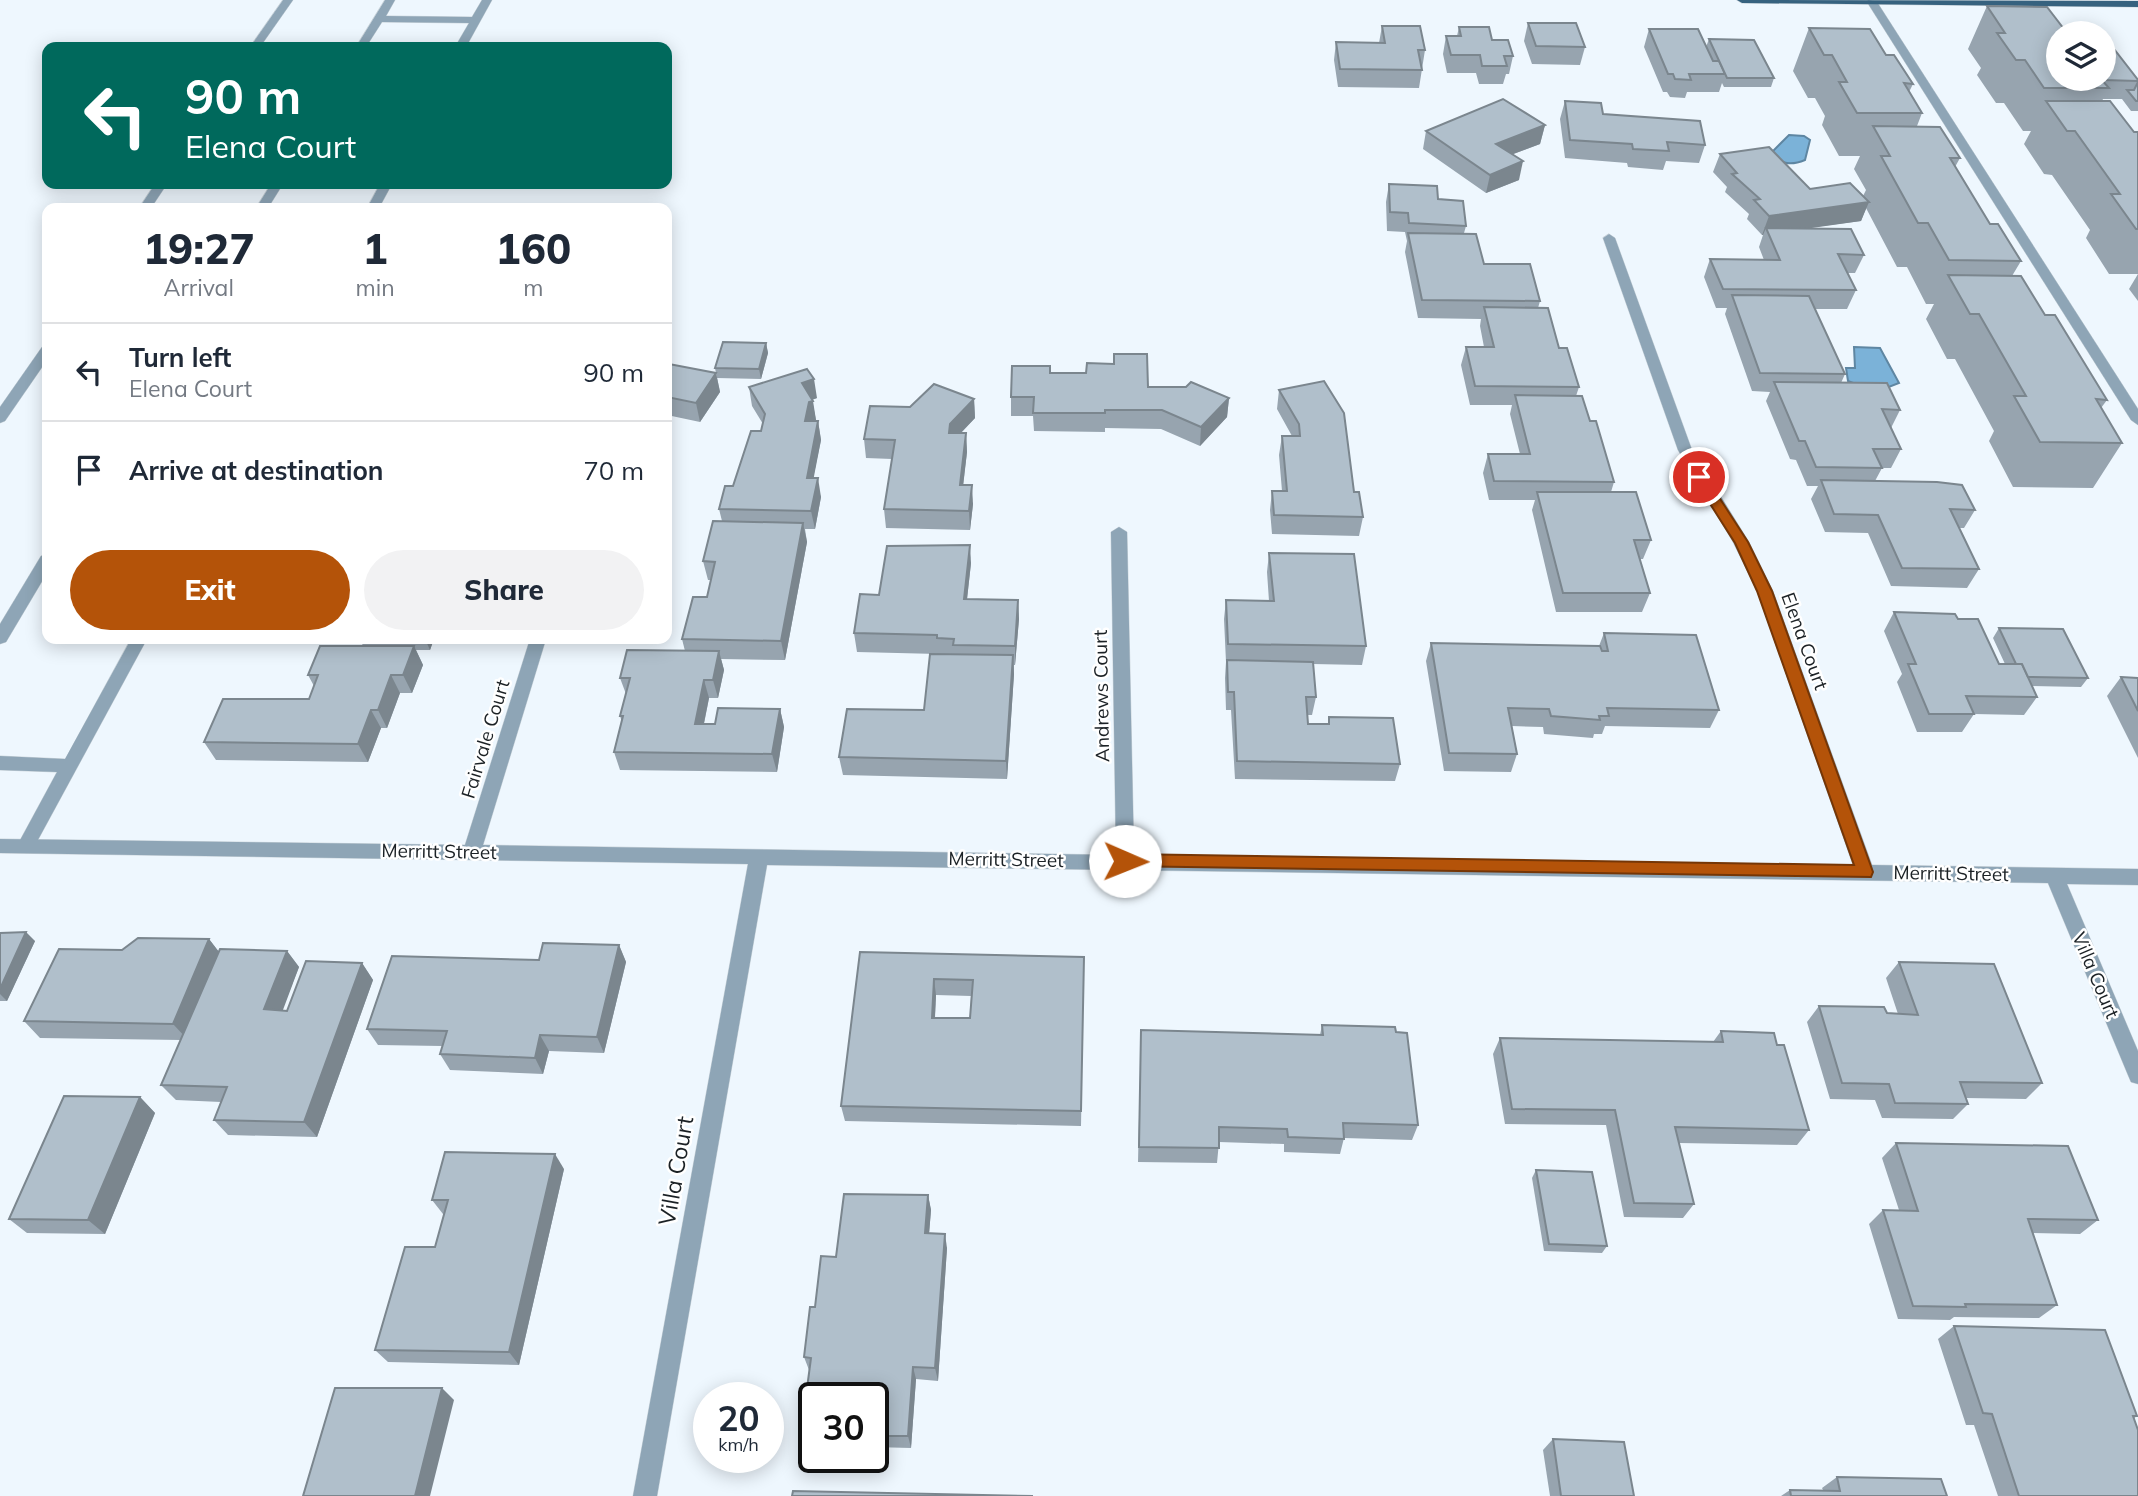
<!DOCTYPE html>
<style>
body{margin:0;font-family:Mulish,sans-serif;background:#f2f2f3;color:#1f2937;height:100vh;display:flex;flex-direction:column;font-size:26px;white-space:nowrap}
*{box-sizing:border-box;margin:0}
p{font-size:23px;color:#747a83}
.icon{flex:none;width:38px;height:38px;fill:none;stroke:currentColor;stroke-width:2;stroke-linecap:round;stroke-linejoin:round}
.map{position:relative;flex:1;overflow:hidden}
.side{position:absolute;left:42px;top:203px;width:630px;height:441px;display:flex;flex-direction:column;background:#fff;border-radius:14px;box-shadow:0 4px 18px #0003}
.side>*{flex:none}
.banner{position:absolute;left:42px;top:42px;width:630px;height:147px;border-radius:14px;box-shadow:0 4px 18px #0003;background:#00695c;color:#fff;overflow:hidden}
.controls{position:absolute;left:2046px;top:21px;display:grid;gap:14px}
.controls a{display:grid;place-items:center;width:70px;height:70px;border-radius:50%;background:#fff;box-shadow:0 4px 18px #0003;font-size:35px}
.speed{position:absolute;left:693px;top:1382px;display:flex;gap:14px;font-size:35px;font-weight:700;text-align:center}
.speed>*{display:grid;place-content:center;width:91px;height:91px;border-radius:50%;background:#fff;box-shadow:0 4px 18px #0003;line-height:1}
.speed small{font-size:18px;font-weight:400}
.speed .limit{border:4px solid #111;border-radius:10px;background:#fff;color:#111}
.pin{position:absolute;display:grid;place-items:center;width:60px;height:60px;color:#fff;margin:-30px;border:4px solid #fff;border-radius:50%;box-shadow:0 2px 7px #0007}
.me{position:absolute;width:77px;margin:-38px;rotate:91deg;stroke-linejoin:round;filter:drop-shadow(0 0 5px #0008)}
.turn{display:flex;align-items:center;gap:24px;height:147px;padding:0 28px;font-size:32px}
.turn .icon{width:91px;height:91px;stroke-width:2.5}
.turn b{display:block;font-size:49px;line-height:60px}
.eta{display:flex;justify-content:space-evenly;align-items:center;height:119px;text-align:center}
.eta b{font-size:42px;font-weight:800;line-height:49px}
.primary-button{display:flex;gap:14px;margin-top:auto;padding:14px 28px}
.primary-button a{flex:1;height:80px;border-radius:42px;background:#b45309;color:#fff;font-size:28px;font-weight:800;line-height:80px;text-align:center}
.primary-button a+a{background:#f2f2f3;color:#1f2937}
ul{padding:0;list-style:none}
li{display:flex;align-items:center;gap:21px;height:98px;padding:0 28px;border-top:2px solid #e0e1e3}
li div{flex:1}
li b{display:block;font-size:26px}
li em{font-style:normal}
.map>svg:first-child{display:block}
.water{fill:#7bb2d8;stroke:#5e86a2;stroke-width:2}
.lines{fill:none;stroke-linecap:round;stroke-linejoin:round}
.lane-casing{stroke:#ccd5db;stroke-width:1}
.street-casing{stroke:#ccd5db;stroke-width:1}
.primary-casing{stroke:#ccd5db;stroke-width:1}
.lane{fill:#8ea5b6;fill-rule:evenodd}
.street{fill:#8ea5b6;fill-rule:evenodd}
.primary{fill:#36627f;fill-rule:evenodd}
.wall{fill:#97a4af;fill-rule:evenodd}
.shaded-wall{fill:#7b868e}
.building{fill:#b0bfcb;stroke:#7b868e;stroke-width:2;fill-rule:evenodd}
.route{fill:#b45309;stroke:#753606;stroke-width:2}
.labels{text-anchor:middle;stroke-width:5;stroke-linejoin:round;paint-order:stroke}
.street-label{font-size:19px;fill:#1b2125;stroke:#fff}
.near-street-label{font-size:23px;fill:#1b2125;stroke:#fff}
</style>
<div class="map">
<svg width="2138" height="1496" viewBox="0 0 2138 1496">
<rect width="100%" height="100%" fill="#eef7fe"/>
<g class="water">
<path d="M1789 135 1804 136 1810 140 1805 160C1793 165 1780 165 1771 153Z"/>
<path d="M1854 347 1880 348 1899 383 1876 392 1848 381 1846 368H1855Z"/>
</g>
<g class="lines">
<defs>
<g id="lane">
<path d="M385 0H395L386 16 472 17 482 0H492L466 47H455L469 23 382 22 366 47H356Z"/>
<path d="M1868 0 1877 2 2138 409V425L2131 420 1867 2Z"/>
<path d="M271 184H283L268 208H256Z"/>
<path d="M380 184H392L379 208H367Z"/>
<path d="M47 555V573L6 642 0 644V624L41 556Z"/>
<path d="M131 639H147L33 849 27 851 21 849 18 844 57 772 0 770V756L65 759Z"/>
</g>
<g id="street">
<path d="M283 0H293L260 47H250Z"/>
<path d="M155 184H167L151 208H139Z"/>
<path d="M1609 234 1615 238 1692 450 1749 542 1773 591 1872 865 2138 869V885L2067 884 2138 1051V1084L2131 1082 2128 1075 2048 883 767 865 657 1496H633L748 864 0 853V839L465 845 530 639H546L483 845 1116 855 1111 532 1119 527 1127 532 1134 855 1853 865 1757 591 1733 542 1678 450 1603 238Z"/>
<path d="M47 346V360L5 421 0 423V407L42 347Z"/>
</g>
<path id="primary" d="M1737 0 2138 1V7L1742 3Z"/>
</defs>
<use href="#lane" class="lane-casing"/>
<use href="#street" class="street-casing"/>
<use href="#primary" class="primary-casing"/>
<use href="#lane" class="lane"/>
<use href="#street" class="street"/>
<use href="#primary" class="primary"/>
</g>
<g class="wall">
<path d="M1987 6 2058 33V79L2138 78V111H2131L2122 99H2103L2102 101 2134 132H2138V274H2109L2086 238 2090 230 2052 175 2044 174 2024 144 2031 131H2023L2004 103H1996L1977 75 1981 68 1968 49Z"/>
<path d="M1528 23 1585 47 1580 65 1532 64 1524 41Z"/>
<path d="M1382 26 1425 50 1419 88 1338 87 1334 60 1336 42 1379 43Z"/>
<path d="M1459 27 1492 40 1513 56 1509 74H1506L1503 84H1479L1476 73H1447L1443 54 1446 36H1457Z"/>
<path d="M1809 28 1886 55 1913 84 1909 92 1922 113 1917 126 1960 158 1955 167 1990 224 2021 261 2012 276 2045 315 2107 400 2101 408 2122 443 2093 488 2013 487 1989 441 1994 431 1955 359H1947L1926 319 1934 304H1926L1907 267H1897L1866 208 1861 221 1807 228 1864 255 1855 273H1847L1856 290 1847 309H1815L1845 374 1841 383 1900 410 1891 428 1901 449 1891 468H1882L1875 481 1975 510 1964 528H1959L1979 569 1967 588 1891 586 1868 533 1825 532 1811 499 1818 486H1807L1796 460 1790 459 1766 401 1770 392 1752 391 1725 314 1727 308H1716L1704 277 1710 259 1764 260 1759 247 1763 235H1762L1747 219 1749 214 1725 192 1727 187 1713 172 1720 154 1810 189 1863 196 1866 190 1854 169 1860 156H1839L1822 125 1825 116 1815 98H1808L1793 71Z"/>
<path d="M1649 29 1706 47 1709 39 1774 78 1771 87H1724L1722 83 1719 92H1687L1685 98 1670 97 1667 92H1663L1644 47Z"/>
<path d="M1565 101 1603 114 1705 145 1699 163 1666 161 1663 170 1628 167 1627 163 1565 158 1560 119Z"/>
<path d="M1545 125 1540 144 1513 154 1519 180 1486 193 1423 149 1426 131Z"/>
<path d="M1389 184 1438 199 1466 226 1464 233 1484 264 1540 301 1538 308 1579 387 1576 396 1590 421 1614 482 1611 492 1651 540 1643 559H1639L1650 593 1642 612H1556L1532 510 1535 500H1489L1483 473 1488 454H1520L1510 414 1512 405H1470L1461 365 1466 347H1484L1480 326 1481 319 1418 318 1405 252 1407 241 1405 232 1387 231 1386 202Z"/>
<path d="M2138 274V301L2129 289Z"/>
<path d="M766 343 768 353 761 379 717 378 715 368Z"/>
<path d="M667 364 716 373 720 392 700 422 667 415Z"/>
<path d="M749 387 817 398 812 400 816 420 812 421H818L821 440 813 478 821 497 815 529H805L807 542 785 660 721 659 724 670 718 698H709L704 724H715L780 709 784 727 777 772 620 770 614 752 622 722 620 716 626 694 620 678 685 651 682 639 707 597 711 580H708L703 561 722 521 719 509 733 486 761 431 763 424 752 406Z"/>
<path d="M1148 387 1229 398 1227 417 1200 446 1161 429 1105 428V432L1034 431 1033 416H1011V397Z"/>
<path d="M1279 390 1354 492 1363 517 1359 536 1272 534 1270 510 1272 491H1282L1279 455 1282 436H1292L1277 409Z"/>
<path d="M974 399 975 418 961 433H966L967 452 963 485 973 504 970 530 886 528 884 509 892 459 866 458 864 439 910 407Z"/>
<path d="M1269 553 1366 646 1362 665 1313 664 1316 697 1312 715H1307L1308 724H1328L1329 717 1400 764 1395 781 1235 779 1231 710H1226L1225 678 1226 662 1224 619 1226 600 1269 601 1267 572Z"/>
<path d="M971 563 967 599 1018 600 1019 619 1015 665H1014V674L1007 779 843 775 839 757 924 710 938 654 857 652 854 633Z"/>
<path d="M1894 612 1958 619 1999 664H2005L1993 638 1999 628 2088 678 2081 687 2032 686 2037 697 2024 715 1974 714 1962 732H1917L1897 682 1902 674 1884 631Z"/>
<path d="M1604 633 1719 710 1710 728 1605 726 1602 734H1594L1593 738 1544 734 1543 727 1512 726 1517 754 1511 772 1444 771 1426 661 1431 643 1599 646Z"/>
<path d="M345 639H434L430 650H416L423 665 412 693H400L387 728H381L368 762 216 760 204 742 309 699 314 686 308 675 363 646 360 639Z"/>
<path d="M2121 677 2138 678V758L2107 696Z"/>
<path d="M0 933 35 941 7 1001H0Z"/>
<path d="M209 939 219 952 287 951 299 967 282 1010 287 1011 362 963 373 980 317 1137 228 1135 214 1120 221 1102 176 1100 161 1085 181 1040 40 1038 24 1021 122 950Z"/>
<path d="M619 945 626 962 604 1053 549 1051 543 1074 450 1070 440 1054 442 1046 378 1045 367 1029 539 960Z"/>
<path d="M860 952 1084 957 1081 1126 845 1121 841 1106ZM936 995 971 996 970 1018H935Z"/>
<path d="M1899 962 2042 1083 2026 1099 1966 1098 1968 1104 1953 1119 1882 1118 1875 1100 1830 1099 1807 1022 1819 1006 1898 1014 1886 978Z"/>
<path d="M1322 1025 1396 1032 1418 1125 1412 1140 1344 1138 1340 1154 1284 1152V1144L1219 1142 1217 1163 1138 1162 1141 1030 1320 1035Z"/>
<path d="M1721 1031 1777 1045 1809 1130 1797 1145 1679 1143 1694 1204 1683 1218 1624 1217 1606 1125 1505 1124 1493 1054 1500 1038 1713 1042Z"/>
<path d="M140 1097 155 1113 105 1234 27 1233 9 1219Z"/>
<path d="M1896 1143 2098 1220 2080 1234 2033 1233 2057 1305 2039 1318 1954 1317 1950 1320 1898 1319 1869 1224 1883 1210H1899L1882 1158Z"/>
<path d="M564 1169 519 1365 388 1362 375 1350 435 1247 444 1214H443L432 1200Z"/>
<path d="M1536 1170 1607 1246 1602 1253 1544 1251 1532 1178Z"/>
<path d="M928 1195 931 1210 929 1233 947 1248 938 1381 916 1379 911 1448 873 1447V1398H814V1446H806L801 1434 810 1370H809L804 1357 815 1307 836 1257Z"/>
<path d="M1954 1326 2137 1416 2133 1419 2138 1496H1998L1974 1425H1966L1938 1339Z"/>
<path d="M1553 1439 1634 1496H1550L1543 1450Z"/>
<path d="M1837 1477 1947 1496H1781L1790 1490H1823L1822 1488Z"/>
</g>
<g class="shaded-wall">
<path d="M1545 125 1540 144 1492 162 1496 144Z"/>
<path d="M1523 161 1519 180 1486 193 1490 175Z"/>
<path d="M1869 202 1861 221 1769 234 1766 228 1763 235H1762L1769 216Z"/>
<path d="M766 343 768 353 761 379 759 369Z"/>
<path d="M716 373 720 392 700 422 696 403Z"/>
<path d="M814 379 817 398 805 402 802 383Z"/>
<path d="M1229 398 1227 417 1200 446 1201 427Z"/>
<path d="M974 399 975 418 951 443 949 433 950 424Z"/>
<path d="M813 401 816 420 805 421 809 402Z"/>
<path d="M818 421 821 440 810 497 807 478Z"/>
<path d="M966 433 967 452 961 504 960 485Z"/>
<path d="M818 478 821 497 815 529 811 511Z"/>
<path d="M972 485 973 504 970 530 969 511Z"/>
<path d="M803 523 807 542 785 660 781 641Z"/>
<path d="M970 545 971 563 965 617 964 599Z"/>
<path d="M1018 600 1019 619 1015 665V646Z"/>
<path d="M425 639H434L430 650Z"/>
<path d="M414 646 423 665 412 693 403 675Z"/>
<path d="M719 651 724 670 718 698 713 680Z"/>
<path d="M1013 655 1014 674 1007 779 1006 761Z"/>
<path d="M391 675 400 693 387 728 378 710Z"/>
<path d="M704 680 709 698 700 742 695 724Z"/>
<path d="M780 709 784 727 777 772 772 754Z"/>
<path d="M371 710 381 728 368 762 358 744Z"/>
<path d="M26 932 35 941 7 1001 0 994V989Z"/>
<path d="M209 939 222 956 188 1040 173 1024Z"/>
<path d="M619 945 626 962 604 1053 597 1037Z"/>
<path d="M287 951 299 967 277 1026 264 1009Z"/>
<path d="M362 963 373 980 317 1137 304 1122Z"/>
<path d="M934 979 936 995 934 1034 932 1018Z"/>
<path d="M540 1035 549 1051 543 1074 535 1058Z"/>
<path d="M140 1097 155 1113 105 1234 88 1220Z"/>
<path d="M555 1154 564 1169 519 1365 509 1352Z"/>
<path d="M928 1195 931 1210 928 1247 925 1233Z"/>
<path d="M945 1234 947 1248 938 1381 935 1368Z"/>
<path d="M913 1367 916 1379 911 1448 908 1436Z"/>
<path d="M442 1388 454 1400 430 1496H415Z"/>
</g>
<g class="building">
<path d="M1987 6 2047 7 2067 33H2058V79H2101L2109 88H2044L2025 60H2016L1997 33H2005Z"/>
<path d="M1528 23H1576L1585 47 1536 46Z"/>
<path d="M1382 26H1420L1425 50H1418L1422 70 1340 69 1336 42 1385 43Z"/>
<path d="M1459 27H1489L1492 40H1508L1513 56H1504L1507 66H1482L1480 55H1451L1446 36H1461Z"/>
<path d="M1809 28 1870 29 1886 55H1894L1913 84 1904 83 1922 113H1857L1839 82H1847L1832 55H1824Z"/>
<path d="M1649 29H1698L1713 61H1719L1725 74H1689L1691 80 1675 79 1673 74H1668Z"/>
<path d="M2104 36 2138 80V81L2103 80 2101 79H2104Z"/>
<path d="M1709 39 1754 40 1774 78H1727Z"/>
<path d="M2138 82V101H2136L2127 90H2134Z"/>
<path d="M1503 99 1545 125 1496 144 1523 161 1490 175 1426 131Z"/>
<path d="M1565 101 1601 103 1603 114 1700 121 1705 145 1667 142 1669 151 1633 149 1632 144 1570 140Z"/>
<path d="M2046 101H2110L2134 132H2138V229H2136L2111 194H2120L2075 131H2067Z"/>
<path d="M1873 126 1940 127 1960 158H1950L1990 224H1998L2021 261 1949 260 1928 223H1918L1881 156H1890Z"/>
<path d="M1769 147 1810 189 1850 183 1869 202 1769 216 1754 200 1760 199 1732 174 1737 173 1720 154Z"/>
<path d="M1389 184 1437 186 1438 199 1463 201 1466 226 1409 223 1408 213 1390 212Z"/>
<path d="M1766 228 1851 229 1864 255 1838 254 1856 290 1723 289 1710 259 1780 260Z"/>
<path d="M1408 233 1476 234 1484 264H1530L1540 301 1422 300Z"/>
<path d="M1948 275 2021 276 2045 315H2055L2107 400 2096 399 2122 443 2040 442 2014 396H2026L1979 314H1970Z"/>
<path d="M1732 295 1809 296 1845 374 1760 373Z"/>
<path d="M1484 307 1548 308 1559 348H1567L1579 387 1475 386 1466 347H1494Z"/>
<path d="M723 342 766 343 759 369 715 368Z"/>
<path d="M1114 354H1147L1148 387H1186L1191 382 1229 398 1201 427 1162 410H1105V413H1033L1034 397H1011L1012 366H1050V373H1086L1087 363 1114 364Z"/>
<path d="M667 364H669L716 373 696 403 667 397Z"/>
<path d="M807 369 814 379 802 383 813 401 809 402 805 421H818L807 478H818L811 511 719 509 725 486H733L751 431H761L765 414 749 387Z"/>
<path d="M1324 381 1344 413 1354 492H1359L1363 517 1274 515 1272 491H1287L1282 436H1300L1299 424 1279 390Z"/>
<path d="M1774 382 1887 383 1900 410 1882 409 1901 449H1873L1882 468 1816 467 1805 441H1799Z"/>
<path d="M934 384 974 399 950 424 949 433H966L960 485H972L969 511 884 509 895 440 864 439 870 406 910 407Z"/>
<path d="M1515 395 1582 396 1590 421H1596L1614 482 1494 481 1488 454H1530Z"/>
<path d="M1821 480 1937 482 1962 485 1975 510 1950 509 1979 569 1902 568 1878 515 1834 514Z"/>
<path d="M1537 492H1636L1651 540H1634L1650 593H1563Z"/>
<path d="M713 521 803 523 781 641 682 639 693 597H707L715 562 703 561Z"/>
<path d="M970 545 964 599 1018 600 1015 646 953 645 954 639 937 638V635L854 633 860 594 879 595 887 546Z"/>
<path d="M1269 553 1354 554 1366 646 1228 644 1226 600 1274 601Z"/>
<path d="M1894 612 1955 614 1958 619H1978L1999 664H2022L2037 697 1966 696 1974 714H1929L1908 664H1916Z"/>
<path d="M1999 628 2063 629 2088 678 2028 677 2022 664H2016Z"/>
<path d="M1604 633 1696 635 1719 710 1607 708 1609 716H1599L1600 720 1551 716 1549 709 1508 708 1517 754 1449 753 1431 643 1600 646 1602 651H1608Z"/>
<path d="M320 646H414L403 675H391L378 710H371L358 744 204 742 223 699H309L318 675H308Z"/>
<path d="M627 650 719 651 713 680H704L695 724H715L718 708 780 709 772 754 614 752 623 716H620L630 678H620Z"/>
<path d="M930 654 1013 655 1006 761 839 757 847 709 924 710Z"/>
<path d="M1227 660 1313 662 1316 697H1306L1308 724H1329V717L1393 718 1400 764 1237 761 1234 692H1228Z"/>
<path d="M2121 677 2138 678V711Z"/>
<path d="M26 932 0 989V933Z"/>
<path d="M138 938 209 939 173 1024 24 1021 59 949 122 950Z"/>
<path d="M543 943 619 945 597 1037 540 1035 535 1058 440 1054 447 1031 367 1029 392 956 539 960Z"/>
<path d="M220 949 287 951 264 1009 287 1011 306 961 362 963 304 1122 214 1120 227 1087 161 1085Z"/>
<path d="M860 952 1084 957 1081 1111 841 1106ZM934 979 973 980 970 1018H932Z"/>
<path d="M1899 962 1994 964 2042 1083 1960 1082 1968 1104 1895 1103 1889 1084 1842 1083 1819 1006 1884 1007 1887 1013 1918 1015Z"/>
<path d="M1322 1025 1395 1027 1396 1032 1407 1033 1418 1125 1343 1123 1344 1139 1288 1137 1287 1129 1219 1127V1148L1139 1147 1141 1030 1323 1035Z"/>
<path d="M1721 1031 1774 1033 1777 1045H1784L1809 1130 1675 1127 1694 1204 1634 1203 1615 1110 1512 1109 1500 1038 1723 1042Z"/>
<path d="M64 1096 140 1097 88 1220 9 1219Z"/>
<path d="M1896 1143 2068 1146 2098 1220 2028 1219 2057 1305 1965 1304 1966 1307 1913 1306 1883 1210 1918 1211Z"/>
<path d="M445 1152 555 1154 509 1352 375 1350 405 1247H435L448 1200H432Z"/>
<path d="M1536 1170 1592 1172 1607 1246 1549 1244Z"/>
<path d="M844 1194 928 1195 925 1233 945 1234 935 1368 913 1367 908 1436H873V1398H814V1435L801 1434 811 1358 804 1357 810 1307H815L821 1256 836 1257Z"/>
<path d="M1954 1326 2105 1330 2137 1416H2133L2138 1430V1496H2019L1992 1414 1983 1413Z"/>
<path d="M335 1388H442L415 1496H303Z"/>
<path d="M1553 1439 1624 1442 1634 1496H1561Z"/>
<path d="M1837 1477 1941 1479 1947 1496H1791L1790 1490 1840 1491Z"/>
<path d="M793 1491 1033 1496H792Z"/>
</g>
<path class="route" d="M1699 473 1704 474 1748 542 1772 591 1873 872 1871 877 1119 866 1117 861 1125 854 1854 865 1757 591 1735 543 1693 477Z"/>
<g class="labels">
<g class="street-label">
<text transform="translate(1805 641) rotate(70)" y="7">Elena Court</text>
<text transform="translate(1101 696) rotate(-91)" y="7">Andrews Court</text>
<text transform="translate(485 739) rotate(-73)" y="7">Fairvale Court</text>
<text transform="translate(439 851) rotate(1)" y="7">Merritt Street</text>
<text transform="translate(1006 859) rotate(1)" y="7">Merritt Street</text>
<text transform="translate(1951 873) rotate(1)" y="7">Merritt Street</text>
<text transform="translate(2096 975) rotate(67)" y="7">Villa Court</text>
</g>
<g class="near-street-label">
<text transform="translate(676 1171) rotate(-80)" y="8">Villa Court</text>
</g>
</g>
</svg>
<div class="controls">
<a><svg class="icon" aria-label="layers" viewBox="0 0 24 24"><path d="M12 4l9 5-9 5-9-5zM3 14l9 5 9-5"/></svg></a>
</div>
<div class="speed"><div>20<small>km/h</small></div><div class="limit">30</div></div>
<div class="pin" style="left:1699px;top:477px;background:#d93025"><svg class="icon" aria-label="arrive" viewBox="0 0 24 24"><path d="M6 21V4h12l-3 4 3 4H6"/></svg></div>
<svg class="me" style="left:1125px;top:861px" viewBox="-20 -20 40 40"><circle r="19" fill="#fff"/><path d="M0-13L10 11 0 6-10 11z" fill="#b45309"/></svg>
<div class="banner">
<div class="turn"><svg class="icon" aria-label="left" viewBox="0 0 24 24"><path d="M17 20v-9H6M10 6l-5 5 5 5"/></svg><div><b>90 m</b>Elena Court</div></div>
</div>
<section class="side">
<div class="eta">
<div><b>19:27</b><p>Arrival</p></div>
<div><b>1</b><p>min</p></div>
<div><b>160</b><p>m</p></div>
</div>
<ul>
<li><svg class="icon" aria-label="left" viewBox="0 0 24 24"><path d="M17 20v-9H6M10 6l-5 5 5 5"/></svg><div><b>Turn left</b><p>Elena Court</p></div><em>90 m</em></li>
<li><svg class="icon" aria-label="arrive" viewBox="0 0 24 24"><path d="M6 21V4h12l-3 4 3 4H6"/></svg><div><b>Arrive at destination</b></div><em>70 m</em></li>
</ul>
<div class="primary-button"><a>Exit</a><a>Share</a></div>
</section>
</div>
